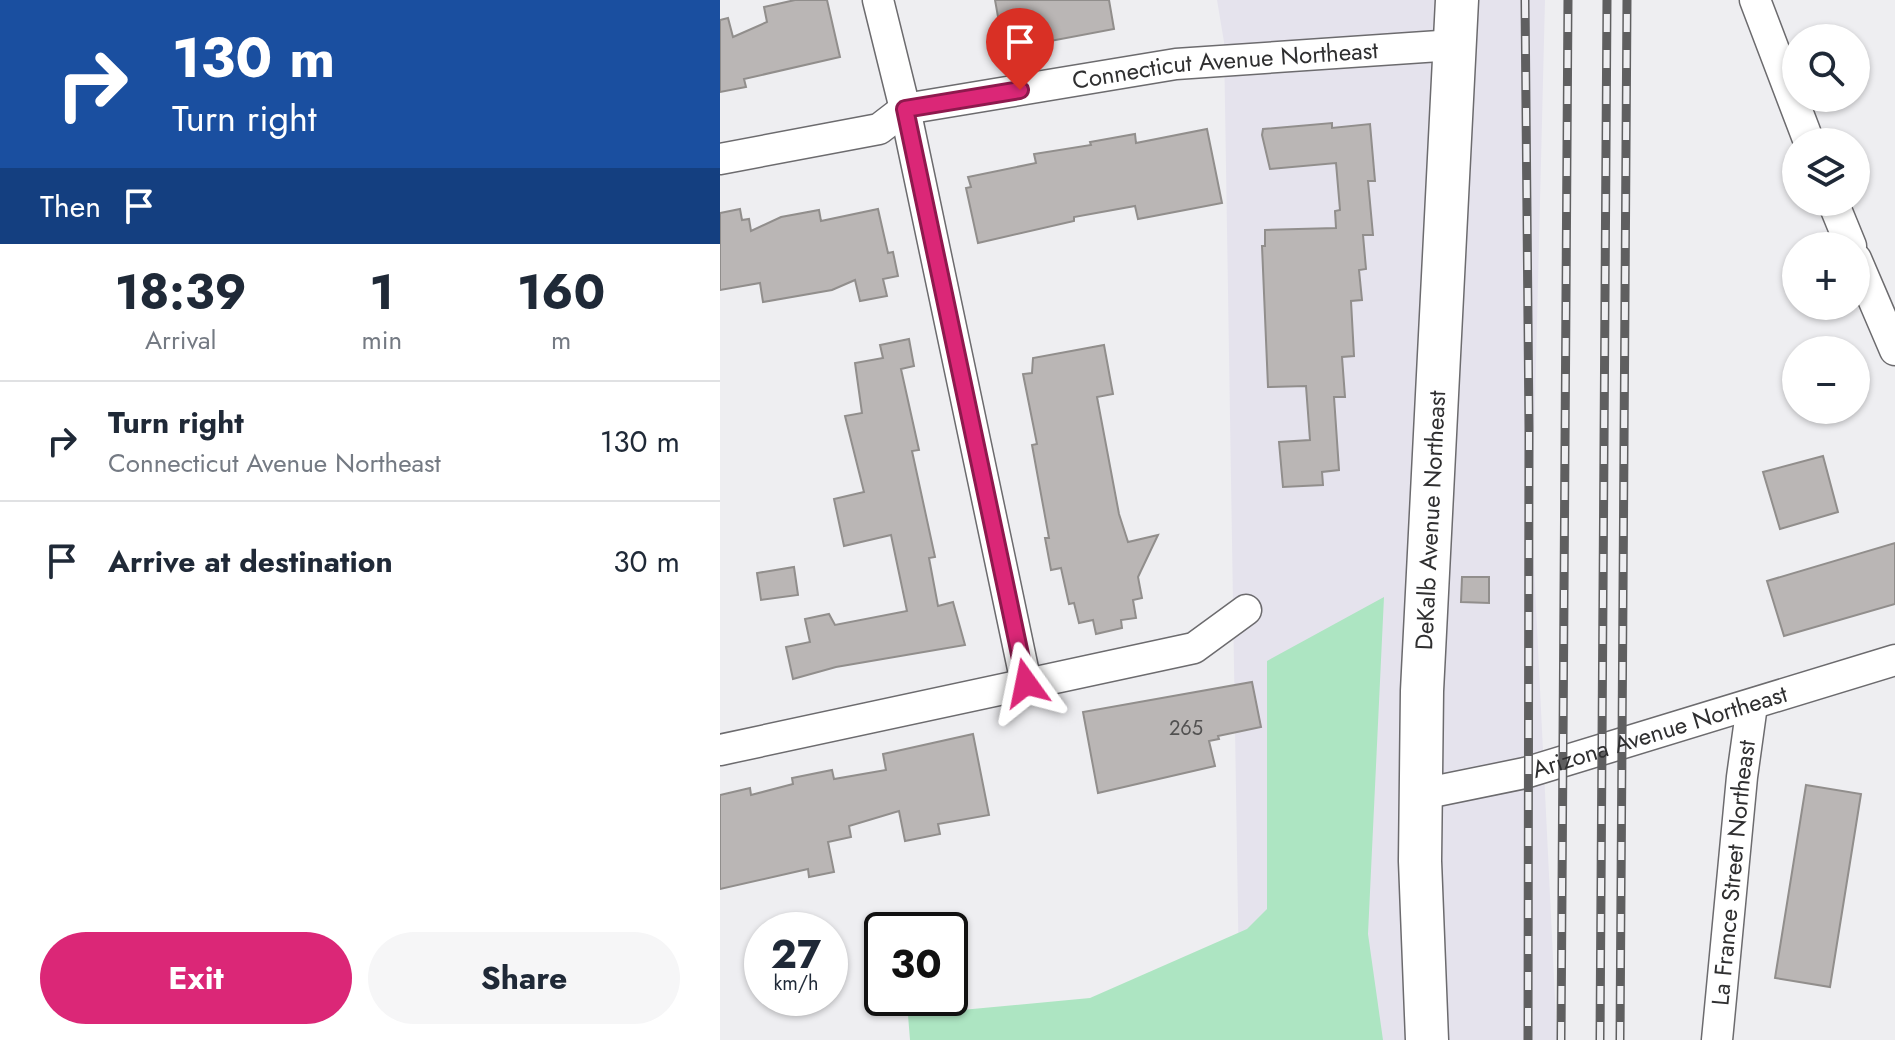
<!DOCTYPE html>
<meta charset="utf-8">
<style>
body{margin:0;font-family:Jost,sans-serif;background:#f6f6f7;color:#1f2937;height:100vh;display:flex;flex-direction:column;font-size:30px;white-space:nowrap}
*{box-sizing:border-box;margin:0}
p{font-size:26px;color:#747a83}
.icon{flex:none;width:44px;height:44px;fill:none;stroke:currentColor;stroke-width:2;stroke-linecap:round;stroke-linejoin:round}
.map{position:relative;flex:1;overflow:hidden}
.panel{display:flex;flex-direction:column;background:#fff;width:720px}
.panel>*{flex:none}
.guide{background:#1a4fa0;color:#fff;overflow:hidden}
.tools{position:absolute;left:1062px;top:24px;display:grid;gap:16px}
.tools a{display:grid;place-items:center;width:88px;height:88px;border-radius:50%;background:#fff;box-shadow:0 2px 6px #0004;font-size:40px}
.speed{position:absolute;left:24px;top:912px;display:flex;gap:16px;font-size:40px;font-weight:700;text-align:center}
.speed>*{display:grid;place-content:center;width:104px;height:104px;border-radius:50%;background:#fff;box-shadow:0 2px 6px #0004;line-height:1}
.speed small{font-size:20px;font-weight:400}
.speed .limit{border:4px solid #111;border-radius:12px;background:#fff;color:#111}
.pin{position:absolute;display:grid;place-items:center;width:68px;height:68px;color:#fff;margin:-82px -34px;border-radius:50% 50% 50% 0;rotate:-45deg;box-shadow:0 0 8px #0007}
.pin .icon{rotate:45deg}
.me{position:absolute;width:88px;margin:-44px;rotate:348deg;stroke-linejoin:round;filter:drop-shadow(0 0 6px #0008)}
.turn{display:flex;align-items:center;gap:28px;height:168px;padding:0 40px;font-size:36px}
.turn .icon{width:104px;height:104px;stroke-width:2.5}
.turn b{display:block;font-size:56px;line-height:68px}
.then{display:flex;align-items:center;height:76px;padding:0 40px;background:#0003;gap:16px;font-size:30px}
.eta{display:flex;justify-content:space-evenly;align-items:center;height:136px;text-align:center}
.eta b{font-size:48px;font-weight:700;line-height:56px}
.action{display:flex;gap:16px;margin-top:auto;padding:16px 40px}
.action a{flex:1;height:92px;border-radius:48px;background:#db2777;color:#fff;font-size:32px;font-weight:700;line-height:92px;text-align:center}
.action a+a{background:#f6f6f7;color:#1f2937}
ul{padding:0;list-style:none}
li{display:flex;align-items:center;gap:24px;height:120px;padding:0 40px;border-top:2px solid #e0e1e3}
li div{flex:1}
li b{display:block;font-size:30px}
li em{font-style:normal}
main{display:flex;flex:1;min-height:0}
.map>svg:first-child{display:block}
.built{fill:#e5e3ed}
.green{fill:#ade5c2}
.building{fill:#bab6b5;stroke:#918e8c;stroke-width:2}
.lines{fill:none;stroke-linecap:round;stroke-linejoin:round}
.street-casing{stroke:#6c6b6e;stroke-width:33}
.secondary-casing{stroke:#6c6b6e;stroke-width:45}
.street{stroke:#fff;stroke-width:30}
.secondary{stroke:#fff;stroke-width:42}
.rail-casing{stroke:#5f5f60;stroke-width:9}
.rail{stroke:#eeeef1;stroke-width:6;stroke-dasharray:18;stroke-linecap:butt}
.route-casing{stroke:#8e194d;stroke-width:20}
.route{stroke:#db2777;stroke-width:14}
.labels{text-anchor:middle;stroke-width:8;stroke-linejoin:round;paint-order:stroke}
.number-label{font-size:20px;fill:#525151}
.street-label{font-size:24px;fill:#2f2f30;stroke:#eeeef1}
</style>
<main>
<section class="panel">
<div class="guide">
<div class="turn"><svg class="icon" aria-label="right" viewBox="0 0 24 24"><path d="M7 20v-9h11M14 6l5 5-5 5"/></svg><div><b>130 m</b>Turn right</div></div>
<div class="then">Then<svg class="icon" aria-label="arrive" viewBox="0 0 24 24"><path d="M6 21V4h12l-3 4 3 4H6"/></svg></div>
</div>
<div class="eta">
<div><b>18:39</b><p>Arrival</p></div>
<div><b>1</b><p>min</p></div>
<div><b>160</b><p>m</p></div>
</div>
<ul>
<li><svg class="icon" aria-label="right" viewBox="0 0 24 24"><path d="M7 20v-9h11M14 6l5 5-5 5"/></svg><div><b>Turn right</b><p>Connecticut Avenue Northeast</p></div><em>130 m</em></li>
<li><svg class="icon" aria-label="arrive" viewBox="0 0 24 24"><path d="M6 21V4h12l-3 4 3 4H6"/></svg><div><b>Arrive at destination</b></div><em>30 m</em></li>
</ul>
<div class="action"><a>Exit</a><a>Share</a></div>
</section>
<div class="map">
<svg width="1175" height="1040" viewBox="0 0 1175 1040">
<rect width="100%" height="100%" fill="#eeeef1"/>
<path class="built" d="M497 0H825L812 524 837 1040H520L504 42Z"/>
<path class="green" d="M664 597 648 934 663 1040H190L188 1015 370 998 527 929 547 909V661Z"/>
<g class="building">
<path d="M75 0H107L120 57 24 79 26 87 0 92V20L8 18 13 37 47 22 44 7Z"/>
<path d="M275 0H389L394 29 288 49 286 38 282 39Z"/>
<path d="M612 123V128L650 124 655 181H648L653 235H643L646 269 639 270 642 300 631 301 634 356 622 357 625 397H614L619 470 602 472 603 485 563 487 559 442 590 440 586 386 548 387 542 246H545V230L616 228 615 211 620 210 616 163 550 169 542 135 543 129Z"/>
<path d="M487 129 502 203 418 219 415 206 354 217V221L258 243 246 188 251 187 248 177 316 163 314 154 371 145 370 142 415 134 416 143Z"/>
<path d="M20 209 22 220 29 219 31 231 61 217 99 210 101 221 158 209 168 253 173 252 178 276 163 279 167 296 140 301 135 280 112 290 43 302 40 283 0 290V213Z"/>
<path d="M189 339 194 366 181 369 199 450 192 451 215 557 209 558 218 606 233 602 245 645 116 667 73 679 66 647 90 642 85 619 109 614 115 625 187 611 171 535 124 546 114 499 144 492 125 416 142 413 135 363 163 358 160 345Z"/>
<path d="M384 345 393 394 377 397 399 514 408 542 438 535 418 577 422 598 413 600 416 618 401 620 402 628 376 634 373 620 359 623 354 603 349 604 341 568 331 570 325 538H329L312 445 317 444 303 374 312 373 313 358Z"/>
<path d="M1103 456 1118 512 1060 529 1043 472Z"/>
<path d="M1175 543V604L1064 636 1047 581Z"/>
<path d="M74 567 78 595 41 600 37 573Z"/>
<path d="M742 577H769V603L741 602Z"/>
<path d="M532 682 541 727 498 736 499 739 489 741 495 766 378 793 363 712Z"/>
<path d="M253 734 269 815 218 824 220 834 185 841 179 811 129 826 131 837 108 842 114 872 89 877 88 869 0 889V795L30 788 31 795 73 784 72 778 112 770 114 779 166 770 163 754Z"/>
<path d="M1086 785 1141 794 1110 987 1055 978Z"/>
</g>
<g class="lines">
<defs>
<g id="street">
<path d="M158 0 185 109 306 683"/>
<path d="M1035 0 1089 142"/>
<path id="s1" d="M0 159 159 129 185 109 456 64 734 45"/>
<path d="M1113 202 1131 246"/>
<path d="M1136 259 1175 350"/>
<path d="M0 750 474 648 526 610"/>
<path id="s2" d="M702 794 805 773 1175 660"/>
<path id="s3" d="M997 1040 1022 777 1032 705"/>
</g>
<g id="secondary">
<path id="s4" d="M707 1040 700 861 702 691 737 0"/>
</g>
</defs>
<use href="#street" class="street-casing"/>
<use href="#secondary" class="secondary-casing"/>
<use href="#street" class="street"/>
<use href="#secondary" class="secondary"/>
<defs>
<g id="rail">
<path d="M805 0 809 428 808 1040"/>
<path d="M841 1040 848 0"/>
<path d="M880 1040 887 0"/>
<path d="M900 1040 907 0"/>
</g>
</defs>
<use href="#rail" class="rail-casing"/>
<use href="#rail" class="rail"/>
</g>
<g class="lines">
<defs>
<path id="route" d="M300 90 185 109 306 683"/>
</defs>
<use href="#route" class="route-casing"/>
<use href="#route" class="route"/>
</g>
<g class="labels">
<g class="number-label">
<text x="466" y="735">265</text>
</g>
<g class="street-label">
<text dy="8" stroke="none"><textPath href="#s1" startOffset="518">Connecticut Avenue Northeast</textPath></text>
<text dy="8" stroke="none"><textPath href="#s4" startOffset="520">DeKalb Avenue Northeast</textPath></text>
<text dy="8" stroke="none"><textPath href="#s2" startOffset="246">Arizona Avenue Northeast</textPath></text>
<text dy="8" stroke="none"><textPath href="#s3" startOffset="168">La France Street Northeast</textPath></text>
</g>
</g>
</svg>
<div class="tools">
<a><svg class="icon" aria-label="search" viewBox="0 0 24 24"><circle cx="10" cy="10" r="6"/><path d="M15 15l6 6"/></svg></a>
<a><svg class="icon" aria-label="layers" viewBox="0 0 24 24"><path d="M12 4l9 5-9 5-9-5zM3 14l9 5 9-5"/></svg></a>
<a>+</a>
<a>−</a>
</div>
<div class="speed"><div>27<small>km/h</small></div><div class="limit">30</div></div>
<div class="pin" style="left:300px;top:90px;background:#d93025"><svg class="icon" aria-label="arrive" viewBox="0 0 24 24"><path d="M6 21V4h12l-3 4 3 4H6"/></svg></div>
<svg class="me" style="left:306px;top:683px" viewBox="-20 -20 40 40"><path d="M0-17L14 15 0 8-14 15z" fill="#db2777" stroke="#fff" stroke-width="4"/></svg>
</div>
</main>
